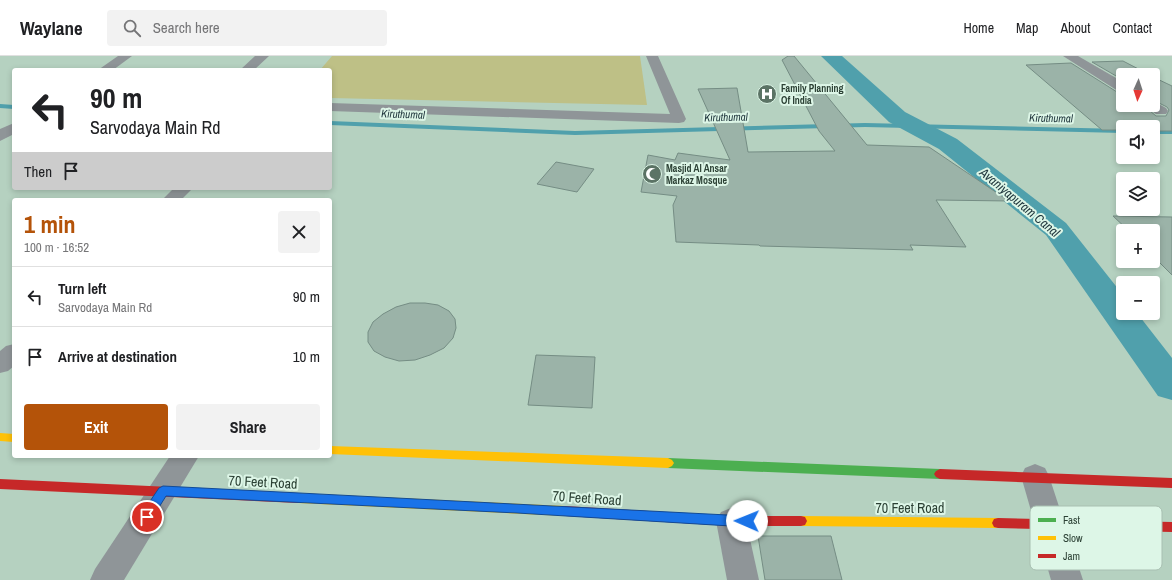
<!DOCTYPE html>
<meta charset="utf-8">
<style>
body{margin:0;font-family:"Archivo Narrow",sans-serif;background:#f2f2f2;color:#202124;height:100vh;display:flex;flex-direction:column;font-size:15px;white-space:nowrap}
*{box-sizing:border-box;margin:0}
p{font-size:13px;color:#757577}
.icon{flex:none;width:22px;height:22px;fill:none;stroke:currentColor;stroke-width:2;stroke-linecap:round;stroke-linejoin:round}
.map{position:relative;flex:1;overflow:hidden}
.sheet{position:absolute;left:12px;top:142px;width:320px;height:260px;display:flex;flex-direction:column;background:#fff;border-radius:4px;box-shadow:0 2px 6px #0003}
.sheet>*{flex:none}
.hud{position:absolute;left:12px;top:12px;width:320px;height:122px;border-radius:4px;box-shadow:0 2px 6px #0003;background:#fff;color:#202124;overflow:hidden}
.needle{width:26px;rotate:183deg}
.tools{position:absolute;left:1116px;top:12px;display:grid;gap:8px}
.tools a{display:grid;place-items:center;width:44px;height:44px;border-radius:4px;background:#fff;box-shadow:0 2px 6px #0003;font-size:20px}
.pin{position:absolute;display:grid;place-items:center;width:34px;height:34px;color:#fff;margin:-17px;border:2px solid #fff;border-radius:50%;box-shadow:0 1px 4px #0007}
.me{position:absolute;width:44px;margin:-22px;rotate:271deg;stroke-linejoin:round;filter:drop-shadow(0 0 3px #0008)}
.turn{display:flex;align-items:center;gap:14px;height:84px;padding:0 12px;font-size:18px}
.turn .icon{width:52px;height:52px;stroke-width:2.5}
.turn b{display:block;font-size:28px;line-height:34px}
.then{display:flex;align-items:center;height:38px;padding:0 12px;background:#0003;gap:8px;font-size:15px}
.round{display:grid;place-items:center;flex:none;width:42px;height:42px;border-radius:4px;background:#f2f2f2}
.head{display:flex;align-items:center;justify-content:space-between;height:68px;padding:0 12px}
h1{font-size:24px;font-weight:800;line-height:30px;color:#b45309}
.primary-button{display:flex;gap:8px;margin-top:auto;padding:8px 12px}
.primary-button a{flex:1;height:46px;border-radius:4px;background:#b45309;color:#fff;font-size:16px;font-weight:800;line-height:46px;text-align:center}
.primary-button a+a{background:#f2f2f2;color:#202124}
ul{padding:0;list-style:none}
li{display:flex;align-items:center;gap:12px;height:60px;padding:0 12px;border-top:1px solid #e0e0e0}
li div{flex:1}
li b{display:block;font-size:15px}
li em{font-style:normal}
header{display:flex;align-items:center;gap:24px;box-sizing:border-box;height:56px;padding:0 20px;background:#fff;border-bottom:1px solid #e0e0e0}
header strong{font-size:19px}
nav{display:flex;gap:22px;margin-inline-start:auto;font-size:14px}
.search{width:280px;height:36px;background:#f2f2f2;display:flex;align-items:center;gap:10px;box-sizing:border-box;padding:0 14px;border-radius:4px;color:#757577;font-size:15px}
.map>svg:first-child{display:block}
.green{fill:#bec086}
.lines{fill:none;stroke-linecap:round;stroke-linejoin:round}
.stream{fill:#50a0ac;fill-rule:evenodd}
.canal{fill:#50a0ac;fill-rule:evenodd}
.building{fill:#9bb3a8;stroke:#758d84}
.street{fill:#8f9598;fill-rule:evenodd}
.fast{fill:#4caf50;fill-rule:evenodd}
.slow{fill:#ffc107;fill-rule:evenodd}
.jam{fill:#c62828;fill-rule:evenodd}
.route{fill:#1a73e8;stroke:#114b97}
.labels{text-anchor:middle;stroke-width:4;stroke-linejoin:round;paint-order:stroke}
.far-poi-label{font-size:10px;font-weight:bold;fill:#2b4034;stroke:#ddf6e7;text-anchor:start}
.far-water-label{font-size:11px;font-style:italic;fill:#20363d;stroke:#ddf6e7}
.water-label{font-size:13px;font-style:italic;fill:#20363d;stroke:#ddf6e7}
.near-street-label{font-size:14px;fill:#2b4034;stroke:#ddf6e7}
.key{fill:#ddf6e7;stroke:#a8bfb1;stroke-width:1}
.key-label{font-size:11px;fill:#2b4034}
</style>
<header>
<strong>Waylane</strong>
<div class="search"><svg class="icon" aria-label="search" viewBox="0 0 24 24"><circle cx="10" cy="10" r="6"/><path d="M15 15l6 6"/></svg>Search here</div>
<nav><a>Home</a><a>Map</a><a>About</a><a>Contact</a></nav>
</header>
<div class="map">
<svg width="1172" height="524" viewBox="0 0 1172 524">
<rect width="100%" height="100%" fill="#b5d1c0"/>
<path class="green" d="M332 0H640L647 49 330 42V14H320Z"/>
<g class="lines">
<g class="stream">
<path d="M0 48 14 49V53L0 52Z"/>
<path d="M330 65 575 75 865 67 1123 73V77L865 71 575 79 330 69Z"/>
<rect x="1153" y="74" width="19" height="4"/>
</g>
<path class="canal" d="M821 0H842L905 56 957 83 1066 167 1123 239V257H1137L1172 302V344L1158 340 1046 179 939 93 889 66Z"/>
</g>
<g class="building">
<path d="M788 0H794L867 89 929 91 1009 145 936 144 966 191 910 189 913 194 760 190 759 189 676 186 673 149 677 140 641 136 648 99 675 104 678 97 730 104 698 33 737 32 748 96 835 95 819 75 782 4Z"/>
<path d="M1123 5 1150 19H1123V24L1092 6Z"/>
<path d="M1071 7 1117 36 1123 37V49H1143L1156 60H1166L1169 54 1167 51 1153 44V21L1172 30V75H1153V71H1123V74H1102L1026 9Z"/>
<path d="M556 106 594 113 577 136 537 128Z"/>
<path d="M1113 160 1172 161V219L1153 200V175H1129Z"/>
<path d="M410 247H425L438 249 449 255 455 263 456 272 453 282 444 292 430 299 415 304 399 305 385 301 374 295 368 286V276L373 266 383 258 396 251Z"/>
<path d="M536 299 595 301 592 352 528 349Z"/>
<path d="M758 480H831L842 524H765Z"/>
</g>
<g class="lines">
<g class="street">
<path d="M118 0H132L113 14H98Z"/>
<path d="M255 0H269L254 14H240Z"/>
<path d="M646 0H658L686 63 684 66 679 67 330 55V47L670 58Z"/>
<path d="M1063 0H1078L1123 26V36L1118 35Z"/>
<path d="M1153 45 1166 52 1168 55 1166 58H1156L1144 49H1153Z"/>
<path d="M14 67V78L0 85V73Z"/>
<path d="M174 132H193L181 144H162Z"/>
<path d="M14 288V310L8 315 0 317V295L6 290Z"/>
<path d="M170 400H199L124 524H90L95 513Z"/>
<path d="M1035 408 1045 412 1049 420 1083 524H1051L1021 420 1025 412Z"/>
<path d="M731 452 741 456 746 465 759 524H727L716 465 721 456Z"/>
</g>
<path class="fast" d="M668 402 940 413 944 415 946 418 944 421 940 423 668 412 664 410 662 407 664 404Z"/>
<g class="slow">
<path d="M0 377 14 378V386L0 385Z"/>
<path d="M330 390 668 402 672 404 674 407 672 410 668 412 330 398Z"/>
<path d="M298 437 565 450 569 451 571 455 569 459 565 460 298 447 294 446 292 442 294 438Z"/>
<path d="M801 460 998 462 1002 463 1004 467 1002 471 998 472 801 470 797 469 795 465 797 461Z"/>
</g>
<g class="jam">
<path d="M940 413 1172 422V432L940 423 936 421 934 418 936 415Z"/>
<path d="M0 423 298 437 302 438 304 442 302 446 298 447 0 433Z"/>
<path d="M565 450 731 460H801L805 461 807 465 805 469 801 470H731L565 460 561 459 559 455 561 451Z"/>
<path d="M998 462 1172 466V476L998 472 994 471 992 467 994 463Z"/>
</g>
</g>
<path class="route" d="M163 430 747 460 752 461 753 465 752 469 747 471 517 457 166 440 151 464 147 466 142 464 141 461 142 457 159 432Z"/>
<defs>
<symbol id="hospital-disc" viewBox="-11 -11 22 22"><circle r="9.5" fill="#5b7365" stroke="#ddf6e7"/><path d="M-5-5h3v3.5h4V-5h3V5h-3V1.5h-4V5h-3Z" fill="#fff"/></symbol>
<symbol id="mosque-disc" viewBox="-11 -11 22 22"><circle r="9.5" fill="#5b7365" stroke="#ddf6e7"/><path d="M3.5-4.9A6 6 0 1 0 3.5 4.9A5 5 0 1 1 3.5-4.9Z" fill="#fff"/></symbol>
</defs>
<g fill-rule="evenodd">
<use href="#hospital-disc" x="756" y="27" width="22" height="22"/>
<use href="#mosque-disc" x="641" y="107" width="22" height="22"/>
</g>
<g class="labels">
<g class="far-poi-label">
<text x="781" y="36">Family Planning<tspan x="781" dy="12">Of India</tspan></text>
<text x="666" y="116">Masjid Al Ansar<tspan x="666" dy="12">Markaz Mosque</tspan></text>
</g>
<g class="far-water-label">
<text transform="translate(403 58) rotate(2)" y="4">Kiruthumal</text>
<text transform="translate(726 61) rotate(-1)" y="4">Kiruthumal</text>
<text transform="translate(1051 62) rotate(1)" y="4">Kiruthumal</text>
</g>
<g class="water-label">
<text transform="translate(1020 146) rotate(40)" y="5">Avaniyapuram Canal</text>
</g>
<g class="near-street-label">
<text transform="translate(263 426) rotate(3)" y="5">70 Feet Road</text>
<text transform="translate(587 442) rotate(4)" y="5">70 Feet Road</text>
<text x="910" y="457">70 Feet Road</text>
</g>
</g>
<rect x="1030" y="450" width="132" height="64" rx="6" class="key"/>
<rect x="1038" y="462" width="18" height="4" fill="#4caf50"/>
<rect x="1038" y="480" width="18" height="4" fill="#ffc107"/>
<rect x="1038" y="498" width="18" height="4" fill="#c62828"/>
<g class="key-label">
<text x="1063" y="468">Fast</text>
<text x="1063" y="486">Slow</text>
<text x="1063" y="504">Jam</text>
</g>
</svg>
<div class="tools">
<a><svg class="needle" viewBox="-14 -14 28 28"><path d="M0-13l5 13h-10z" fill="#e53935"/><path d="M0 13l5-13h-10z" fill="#757577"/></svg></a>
<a><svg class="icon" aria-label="sound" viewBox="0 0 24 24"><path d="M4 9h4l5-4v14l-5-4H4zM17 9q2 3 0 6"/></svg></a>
<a><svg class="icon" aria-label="layers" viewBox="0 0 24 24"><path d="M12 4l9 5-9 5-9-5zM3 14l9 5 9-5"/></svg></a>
<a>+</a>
<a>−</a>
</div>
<div class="pin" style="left:147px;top:461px;background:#d93025"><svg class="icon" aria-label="arrive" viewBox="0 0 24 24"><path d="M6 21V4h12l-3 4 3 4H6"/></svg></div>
<svg class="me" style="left:747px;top:465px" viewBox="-20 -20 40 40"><circle r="19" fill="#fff"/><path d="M0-13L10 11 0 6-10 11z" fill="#1a73e8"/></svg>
<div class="hud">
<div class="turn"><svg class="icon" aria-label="left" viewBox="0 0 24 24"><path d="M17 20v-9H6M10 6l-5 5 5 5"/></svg><div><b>90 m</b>Sarvodaya Main Rd</div></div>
<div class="then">Then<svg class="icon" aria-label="arrive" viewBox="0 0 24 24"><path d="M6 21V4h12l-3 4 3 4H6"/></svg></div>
</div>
<section class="sheet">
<div class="head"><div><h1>1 min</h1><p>100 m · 16:52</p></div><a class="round"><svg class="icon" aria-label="close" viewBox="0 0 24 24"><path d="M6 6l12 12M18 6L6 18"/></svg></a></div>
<ul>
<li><svg class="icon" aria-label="left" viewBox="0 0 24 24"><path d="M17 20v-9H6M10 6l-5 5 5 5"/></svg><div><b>Turn left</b><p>Sarvodaya Main Rd</p></div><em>90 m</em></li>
<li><svg class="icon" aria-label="arrive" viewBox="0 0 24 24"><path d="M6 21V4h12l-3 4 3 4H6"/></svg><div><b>Arrive at destination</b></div><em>10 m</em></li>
</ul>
<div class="primary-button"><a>Exit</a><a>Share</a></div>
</section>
</div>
